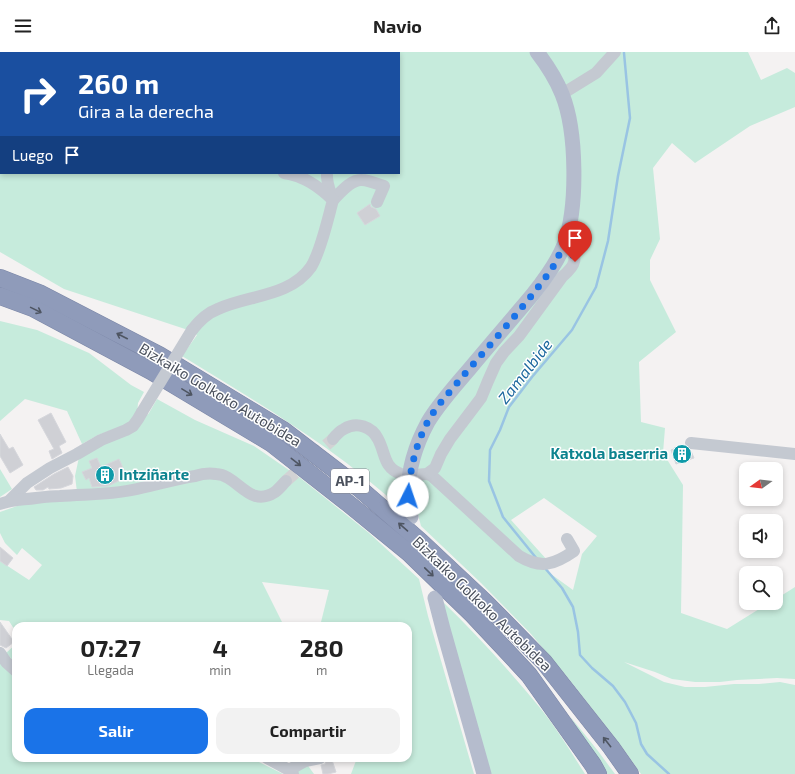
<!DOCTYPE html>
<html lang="es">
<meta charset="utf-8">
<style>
body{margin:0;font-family:"Exo 2",sans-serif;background:#f2f2f2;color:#222;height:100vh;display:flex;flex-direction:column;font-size:15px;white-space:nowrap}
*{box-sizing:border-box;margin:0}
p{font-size:13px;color:#767676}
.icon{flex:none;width:22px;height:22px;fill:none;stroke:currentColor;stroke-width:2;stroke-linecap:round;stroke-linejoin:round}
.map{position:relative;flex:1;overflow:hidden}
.sheet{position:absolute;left:12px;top:570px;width:400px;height:140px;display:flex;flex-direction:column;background:#fff;border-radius:12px;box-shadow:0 2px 6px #0003}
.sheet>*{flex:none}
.hud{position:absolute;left:0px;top:0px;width:400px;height:122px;box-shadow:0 2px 6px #0003;background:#1a4fa0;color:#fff;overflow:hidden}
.needle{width:26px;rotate:255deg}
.buttons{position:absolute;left:739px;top:410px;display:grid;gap:8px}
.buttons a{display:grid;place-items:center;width:44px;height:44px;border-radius:8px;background:#fff;box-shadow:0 2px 6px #0003;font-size:20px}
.pin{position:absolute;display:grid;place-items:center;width:34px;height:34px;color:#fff;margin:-41px -17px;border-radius:50% 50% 50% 0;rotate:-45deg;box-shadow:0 0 4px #0007}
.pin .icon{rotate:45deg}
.me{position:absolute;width:44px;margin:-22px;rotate:4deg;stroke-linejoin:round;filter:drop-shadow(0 0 3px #0008)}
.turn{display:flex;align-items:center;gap:14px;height:84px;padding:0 12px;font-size:18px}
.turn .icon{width:52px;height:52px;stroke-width:2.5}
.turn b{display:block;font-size:28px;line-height:34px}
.then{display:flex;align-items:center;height:38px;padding:0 12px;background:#0003;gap:8px;font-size:15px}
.eta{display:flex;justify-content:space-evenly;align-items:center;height:68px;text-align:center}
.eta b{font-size:24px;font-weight:700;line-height:28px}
.cta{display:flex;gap:8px;margin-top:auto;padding:8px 12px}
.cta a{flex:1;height:46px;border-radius:12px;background:#1a73e8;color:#fff;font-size:16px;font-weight:700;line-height:46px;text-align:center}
.cta a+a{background:#f2f2f2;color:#222}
header{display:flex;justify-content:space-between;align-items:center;height:52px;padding:0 12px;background:#fff;font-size:18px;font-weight:700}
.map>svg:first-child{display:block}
.green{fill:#c6ebdc;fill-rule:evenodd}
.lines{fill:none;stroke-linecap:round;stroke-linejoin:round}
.stream{stroke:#99c4e3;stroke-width:2.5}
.building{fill:#cfd0d5;stroke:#d6d7dc}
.minor-tunnel{stroke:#d2d2d4;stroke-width:12;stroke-dasharray:12 6;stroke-linecap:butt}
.highway-casing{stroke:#7b86a6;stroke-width:18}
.path{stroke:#82c5b2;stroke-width:1.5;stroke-dasharray:3 2;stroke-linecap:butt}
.minor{stroke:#c4c9d1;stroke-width:12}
.major{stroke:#b5bccd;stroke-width:15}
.highway{stroke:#8f9bba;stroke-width:17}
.minor-bridge{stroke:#c4c9d1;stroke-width:12}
.oneway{stroke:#4e5562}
.route{stroke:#1a73e8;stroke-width:7;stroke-dasharray:0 12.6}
.labels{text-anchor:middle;stroke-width:3;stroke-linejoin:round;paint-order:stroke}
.shield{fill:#fff;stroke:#81858e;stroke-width:1}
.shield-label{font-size:14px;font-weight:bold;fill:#4b515d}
.street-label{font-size:15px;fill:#4b515d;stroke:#fff}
.culture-label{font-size:15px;font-weight:bold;fill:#0d838f;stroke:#fff;text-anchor:end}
.water-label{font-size:16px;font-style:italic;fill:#1d689e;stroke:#fff}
</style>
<header><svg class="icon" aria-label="menu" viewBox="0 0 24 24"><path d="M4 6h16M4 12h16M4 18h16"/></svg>Navio<svg class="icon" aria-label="share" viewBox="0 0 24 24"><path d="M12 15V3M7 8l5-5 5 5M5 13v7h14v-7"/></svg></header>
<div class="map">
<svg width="795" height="722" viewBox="0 0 795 722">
<rect width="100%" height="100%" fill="#f4f2f2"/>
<g class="green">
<path d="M0 0H748L761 28 787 16 795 21V55L750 74 695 111 672 91 653 116 660 187 650 208V228L676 280 639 310 641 370 665 376 663 401 683 433 681 561 727 577 769 551H776V547L795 535V627L777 626 737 628 720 630H695L672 627 655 620 624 610 664 630 685 635H705L734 632H759L780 630 795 633V722H641L619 691 568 626 531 582 481 531 421 474 416 455 414 441 415 427H429L521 510 531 513 544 517 573 538 582 502 597 484 544 446 511 468 548 509 531 506 518 498 440 427 437 420 399 419 402 457C378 436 353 415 326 396 280 363 231 334 182 304L197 283 185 277 64 237 0 200ZM1 1H399V121H1Z"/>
<path d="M0 269 37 278 89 301 131 333 144 340 138 351 137 363 131 371 98 383 82 392 67 359 25 347 0 369Z"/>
<path d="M157 347 195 368 254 394 299 425 369 481 419 527 428 564 474 722H351L357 706H408V574H320L329 538 262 530 284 574H16V580L9 569 0 568V509L29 528 42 513 22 496 17 503 5 491 0 481V460L20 453 140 433 77 440 75 424 79 405 136 375 149 361Z"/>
<path d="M0 417 12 437 0 445Z"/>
<path d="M442 549C477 583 510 619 541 657 557 677 571 700 585 722H489Z"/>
<path d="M16 592V612L6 601Z"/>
<path d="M0 607 16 625V706H251L283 722H0Z"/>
<path d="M569 663 598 699 615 722H607Z"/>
<path d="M306 711 314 722H298V719Z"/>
</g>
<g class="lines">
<g class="stream">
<path d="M537 507 503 465 489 429 490 398 500 378 509 355 532 325 572 278 596 235 608 189 618 124 630 66 624 1"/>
<path d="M544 515 562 536 573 555 578 580 580 603 592 616 613 634 625 650 636 671 641 692 647 702 669 722"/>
</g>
</g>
<g class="building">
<path d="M370 152 371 155 376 157 380 164 365 173 357 161Z"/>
<path d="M51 361 66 390 59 394 62 401 52 407 49 399 54 397 38 368Z"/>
<path d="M0 382 9 397 13 395 23 413 10 421 0 404Z"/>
<path d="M684 393 686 397 691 399 694 406 676 412 671 398Z"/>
<path d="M97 406 101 415 119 407 127 425 108 434 92 435 89 426 86 428 82 420 92 416 89 409Z"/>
<path d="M68 415 73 424 72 432 61 436 49 437 48 435 43 438H36L34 435 54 422Z"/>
<path d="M0 495 13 506 7 514 0 509Z"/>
<path d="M0 570 14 590 6 596 0 593Z"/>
<path d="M332 708 336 720 328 722H323L321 713 325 712 326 709Z"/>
</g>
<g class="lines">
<path class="minor-tunnel" d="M286 429 333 387"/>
<defs>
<g id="highway">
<path d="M0 226 41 242 159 303 283 378 359 436 421 490 485 550 544 610 611 695 630 722"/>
<path d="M0 244 33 256 151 319 271 391 349 452 409 501 473 563 529 623 593 713 598 722"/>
</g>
</defs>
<use href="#highway" class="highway-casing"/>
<g class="path">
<path d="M143 0 144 1"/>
<path d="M111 1 112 0"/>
</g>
<g class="minor">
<path d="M204 1V0"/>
<path d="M562 42 596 21 615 0"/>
<path d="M327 121C326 130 330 139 333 148 340 141 351 127 362 128 367 128 378 132 384 134L377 150"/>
<path d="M192 278C199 269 207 261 218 257 248 243 290 245 311 215 321 199 328 166 333 148 318 134 304 124 284 121"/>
<path d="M333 387C336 383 340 379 344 377 357 369 372 375 378 387 386 402 383 415 401 422"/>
<path d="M691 391 795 402"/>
<path d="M427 422 432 424 519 504C541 517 554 513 574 499L567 487"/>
<path d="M414 423 427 422 435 416 441 402 450 387 481 346 488 329 496 311 504 300 519 284 562 225C575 214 581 204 564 193"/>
<path d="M10 448 27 431 50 416 77 402 101 388 126 378 133 374 138 367 142 360"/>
<path d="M0 452C13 447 22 448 36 446 44 445 52 444 60 444 84 442 108 443 132 438 153 434 174 427 195 424 201 422 209 421 216 422 238 423 249 457 275 440 279 437 282 433 286 429"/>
<path d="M0 601 6 610 16 619"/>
<path d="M267 706 289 718 293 722"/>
<path d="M289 718 305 709 320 706"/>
</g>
<g class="major">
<path d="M411 465C410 458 408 450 408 443 408 418 416 392 428 370 440 350 457 332 472 314 492 290 513 266 533 242 545 227 557 211 564 193 578 156 577 79 562 42 556 27 547 13 537 0"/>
<path d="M435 546 443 577 484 722"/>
</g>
<use href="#highway" class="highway"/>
<path class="minor-bridge" d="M142 360 192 278"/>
</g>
<defs><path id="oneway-shaft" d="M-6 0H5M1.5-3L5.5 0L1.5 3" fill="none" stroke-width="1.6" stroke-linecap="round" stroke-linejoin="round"/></defs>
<g class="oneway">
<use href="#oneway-shaft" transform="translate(36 258) rotate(26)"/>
<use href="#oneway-shaft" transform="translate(122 284) rotate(-153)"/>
<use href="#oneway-shaft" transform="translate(187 340) rotate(31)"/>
<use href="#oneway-shaft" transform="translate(296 410) rotate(38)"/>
<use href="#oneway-shaft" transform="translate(403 475) rotate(-139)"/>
<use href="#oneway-shaft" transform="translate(429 520) rotate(44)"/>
<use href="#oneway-shaft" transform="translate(607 690) rotate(-128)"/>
</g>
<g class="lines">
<path class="route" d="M408 444C410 418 415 395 427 371 436 354 450 340 462 325 488 295 515 265 539 234L552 217 564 193C571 198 573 202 575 210"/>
</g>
<defs>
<symbol id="building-disc" viewBox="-11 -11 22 22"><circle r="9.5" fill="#0f9aa8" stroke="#fff"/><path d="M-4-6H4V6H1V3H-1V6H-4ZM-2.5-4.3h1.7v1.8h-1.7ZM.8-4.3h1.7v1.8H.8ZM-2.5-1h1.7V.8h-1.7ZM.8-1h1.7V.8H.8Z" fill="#fff"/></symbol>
</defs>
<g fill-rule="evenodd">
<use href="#building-disc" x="671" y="391" width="22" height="22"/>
<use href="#building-disc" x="94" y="412" width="22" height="22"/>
</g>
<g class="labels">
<rect class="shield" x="331" y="417" width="38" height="24" rx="3"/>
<g class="shield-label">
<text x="350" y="434">AP-1</text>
</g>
<g class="street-label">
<text transform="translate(220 343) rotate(31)" y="5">Bizkaiko Golkoko Autobidea</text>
<text transform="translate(482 552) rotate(44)" y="5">Bizkaiko Golkoko Autobidea</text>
</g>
<g class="culture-label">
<text x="668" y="407">Katxola baserria</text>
<text x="119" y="428" text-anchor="start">Intziñarte</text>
</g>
<g class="water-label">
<text transform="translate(525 319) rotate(-52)" y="6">Zamalbide</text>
</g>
</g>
</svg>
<div class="buttons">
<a><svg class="needle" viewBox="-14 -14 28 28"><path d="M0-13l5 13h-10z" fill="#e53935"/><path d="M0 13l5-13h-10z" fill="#767676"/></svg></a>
<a><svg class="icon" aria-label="sound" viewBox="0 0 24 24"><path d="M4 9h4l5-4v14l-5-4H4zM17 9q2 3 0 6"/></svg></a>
<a><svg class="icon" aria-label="search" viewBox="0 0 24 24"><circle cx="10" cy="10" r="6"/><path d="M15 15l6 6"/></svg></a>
</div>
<div class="pin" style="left:575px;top:210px;background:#d93025"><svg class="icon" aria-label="arrive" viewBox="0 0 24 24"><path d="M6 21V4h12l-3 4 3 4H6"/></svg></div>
<svg class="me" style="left:408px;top:444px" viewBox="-20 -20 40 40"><circle r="19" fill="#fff"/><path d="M0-13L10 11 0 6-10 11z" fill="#1a73e8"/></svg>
<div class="hud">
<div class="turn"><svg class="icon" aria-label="right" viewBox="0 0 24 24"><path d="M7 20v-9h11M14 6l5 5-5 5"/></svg><div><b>260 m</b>Gira a la derecha</div></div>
<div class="then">Luego<svg class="icon" aria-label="arrive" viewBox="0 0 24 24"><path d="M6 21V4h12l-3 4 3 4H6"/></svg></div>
</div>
<section class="sheet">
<div class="eta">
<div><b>07:27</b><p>Llegada</p></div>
<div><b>4</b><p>min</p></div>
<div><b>280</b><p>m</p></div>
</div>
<div class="cta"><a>Salir</a><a>Compartir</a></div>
</section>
</div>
